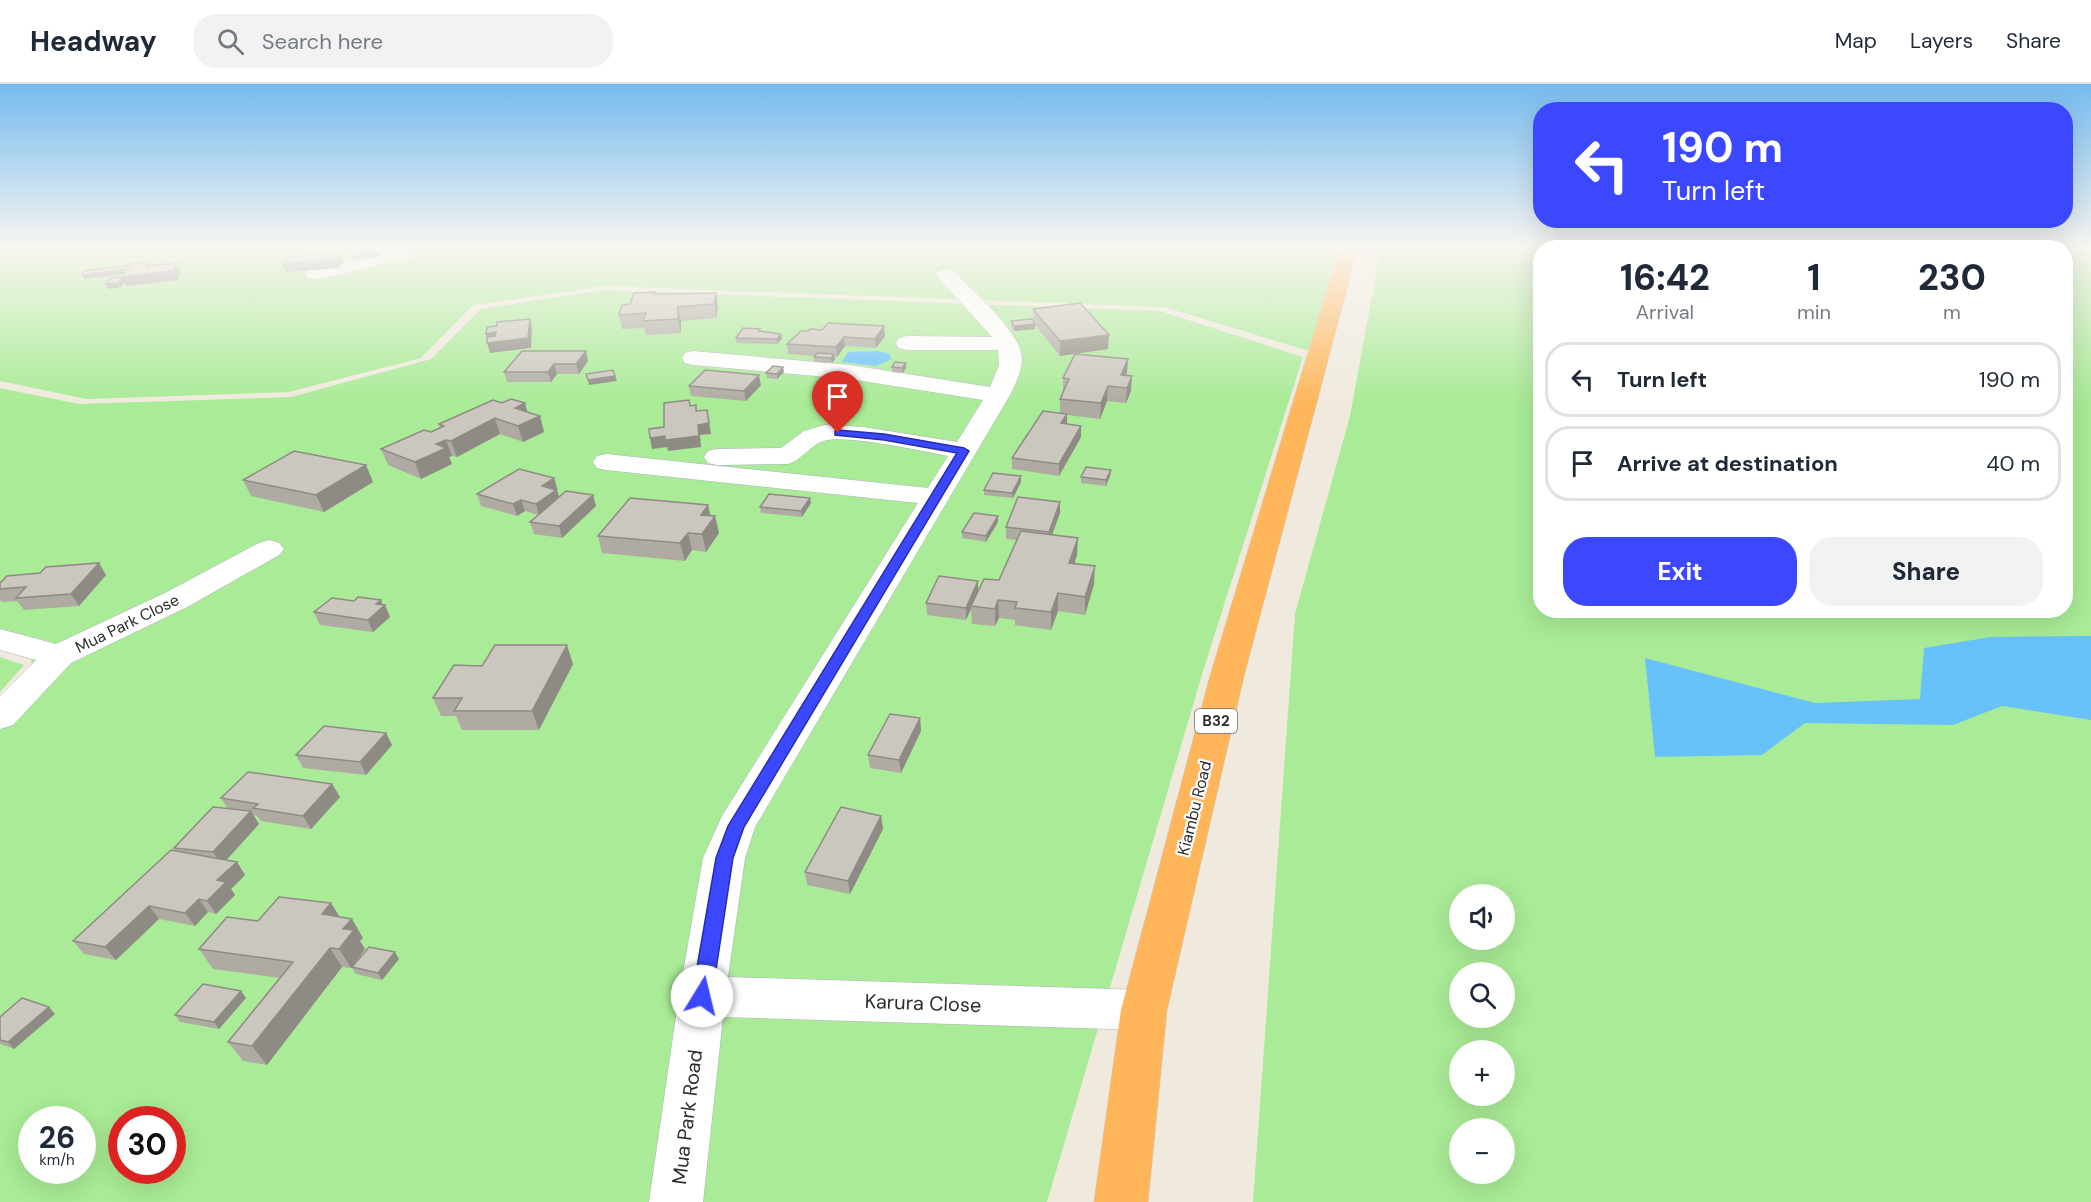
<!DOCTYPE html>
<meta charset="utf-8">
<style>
body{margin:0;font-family:"DM Sans",sans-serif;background:#f2f2f3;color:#1f2937;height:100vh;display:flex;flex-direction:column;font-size:22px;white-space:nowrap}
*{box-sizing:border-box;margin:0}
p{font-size:20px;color:#747a83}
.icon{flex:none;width:33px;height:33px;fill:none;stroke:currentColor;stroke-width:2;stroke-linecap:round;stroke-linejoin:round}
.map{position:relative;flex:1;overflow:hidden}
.sheet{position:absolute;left:1533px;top:156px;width:540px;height:378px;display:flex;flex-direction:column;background:#fff;border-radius:24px;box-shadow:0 6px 24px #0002}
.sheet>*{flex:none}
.guide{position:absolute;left:1533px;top:18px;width:540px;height:126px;border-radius:24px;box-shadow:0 6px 24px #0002;background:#3c48ff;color:#fff;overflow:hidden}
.buttons{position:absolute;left:1449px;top:800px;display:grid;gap:12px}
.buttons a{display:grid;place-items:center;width:66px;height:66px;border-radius:50%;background:#fff;box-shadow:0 6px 24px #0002;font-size:30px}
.speed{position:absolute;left:18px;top:1022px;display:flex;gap:12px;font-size:30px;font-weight:700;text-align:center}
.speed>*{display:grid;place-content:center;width:78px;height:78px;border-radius:50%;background:#fff;box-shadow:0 6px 24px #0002;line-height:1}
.speed small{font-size:15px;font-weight:400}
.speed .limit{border:9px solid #d22;background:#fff;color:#111}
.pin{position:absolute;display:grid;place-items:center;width:51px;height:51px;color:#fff;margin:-62px -26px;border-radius:50% 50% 50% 0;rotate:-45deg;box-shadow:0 0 6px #0007}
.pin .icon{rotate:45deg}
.me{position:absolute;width:66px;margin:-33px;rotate:9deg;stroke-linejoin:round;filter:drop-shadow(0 0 4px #0008)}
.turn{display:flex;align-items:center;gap:21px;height:126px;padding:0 30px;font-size:27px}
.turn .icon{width:78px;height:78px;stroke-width:2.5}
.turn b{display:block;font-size:42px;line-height:51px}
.eta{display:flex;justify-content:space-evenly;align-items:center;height:102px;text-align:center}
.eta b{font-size:36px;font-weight:800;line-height:42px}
.button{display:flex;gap:12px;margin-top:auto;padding:12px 30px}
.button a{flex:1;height:69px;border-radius:24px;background:#3c48ff;color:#fff;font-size:24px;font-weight:800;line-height:69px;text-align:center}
.button a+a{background:#f2f2f3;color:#1f2937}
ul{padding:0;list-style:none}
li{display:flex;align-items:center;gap:18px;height:75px;margin:0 12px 9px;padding:0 18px;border:3px solid #e0e1e3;border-radius:24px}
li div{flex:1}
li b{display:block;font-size:22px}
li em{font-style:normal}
header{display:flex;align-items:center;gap:36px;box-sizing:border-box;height:84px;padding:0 30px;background:#fff;border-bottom:2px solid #e0e1e3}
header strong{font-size:28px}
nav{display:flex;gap:33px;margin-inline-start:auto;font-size:21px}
.search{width:420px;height:54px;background:#f2f2f3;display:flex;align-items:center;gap:15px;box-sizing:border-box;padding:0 21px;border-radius:24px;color:#747a83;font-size:22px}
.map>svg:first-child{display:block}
.green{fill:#a9eb96;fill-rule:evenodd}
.water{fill:#68c2fa}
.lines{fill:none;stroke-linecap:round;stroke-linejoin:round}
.minor-casing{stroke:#b2b3c2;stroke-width:1}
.highway-casing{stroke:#cdcdcd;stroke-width:1}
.path{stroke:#cdcdcd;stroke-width:2;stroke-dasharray:3 2;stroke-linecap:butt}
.minor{fill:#fff;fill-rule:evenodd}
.highway{fill:#ffb65a;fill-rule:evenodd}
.wall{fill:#afaba3}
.shaded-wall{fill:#8e8b85}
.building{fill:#cbc7be;stroke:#8e8b85;stroke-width:1.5}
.route{fill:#3c48ff;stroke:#272fa6;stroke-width:1.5}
.labels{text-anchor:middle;stroke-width:4.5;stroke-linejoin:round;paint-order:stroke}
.shield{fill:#fff;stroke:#6c6c6c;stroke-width:1.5}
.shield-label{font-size:15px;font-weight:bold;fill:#2d2d2d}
.street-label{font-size:16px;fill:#2d2d2d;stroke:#fff}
.near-street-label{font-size:20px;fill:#2d2d2d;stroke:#fff}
</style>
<header>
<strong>Headway</strong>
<div class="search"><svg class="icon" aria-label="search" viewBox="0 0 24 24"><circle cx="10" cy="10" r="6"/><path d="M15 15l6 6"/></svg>Search here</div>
<nav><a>Map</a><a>Layers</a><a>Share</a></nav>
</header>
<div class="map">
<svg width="2091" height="1118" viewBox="0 0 2091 1118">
<rect width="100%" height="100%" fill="#f0eade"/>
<g class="green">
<path d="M0 163H1347L1325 272 1165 223 604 202 473 221 421 274 289 308 87 315 0 297Z"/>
<path d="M1381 163H2091V1118H1253L1295 530 1350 332ZM1540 164H2066V526H1540ZM1460 810H1504V855H1460ZM1460 888H1504V933H1460ZM1460 966H1504V1011H1460ZM1460 1044H1504V1089H1460Z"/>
<path d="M603 206 1160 227 1303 273 1203 587 1047 1118H0V620L32 584 31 575 0 566V304L79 320 291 313 431 275 481 225ZM32 1035H82V1086H32ZM122 1035H172V1086H122Z"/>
<path d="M0 573 24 581 0 608Z"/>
</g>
<g class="water">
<path d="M876 267 888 269 892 275 876 282 842 278 848 268Z"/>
<path d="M2091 552V636L2002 622 1953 641 1805 639 1762 671 1655 673 1645 574 1815 619 1920 615 1924 564 1991 553Z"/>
</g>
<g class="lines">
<defs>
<g id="minor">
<path d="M397 163H415L411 173 404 175 315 196 308 194 305 190 308 186 396 165Z"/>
<path d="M946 185 953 187C971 206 1022 248 1022 275 1022 288 1015 300 1010 311L755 743 745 774 728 893 1144 906 1160 912 1167 926 1160 940 1144 946 723 933 703 1118H649L679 912 703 774 722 732 918 419 606 386 597 384 593 378 597 372 606 370 928 404 948 372C922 367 845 350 823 357 809 362 802 376 788 380L717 381 708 379 704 373 708 367 717 365 781 364 804 347 825 341 863 343 957 358 983 316 850 295 693 281 685 279 682 274 685 269 693 267 850 281 990 303 999 281 998 266H907L899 264 896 259 899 254 907 252 992 253 936 191 939 187Z"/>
<path d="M269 456 279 459 284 465 279 471 189 522 71 579 13 641 0 645V612L36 576 0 566V545L56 560 167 508 259 459Z"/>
</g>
<path id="highway" d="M1340 163H1358L1244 592 1167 926 1148 1118H1094L1121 926 1210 592Z"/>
</defs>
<use href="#minor" class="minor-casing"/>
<use href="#highway" class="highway-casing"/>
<g class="path">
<path d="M104 163 171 168 283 163"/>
<path d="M913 163 938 171"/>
</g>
<use href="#minor" class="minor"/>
<use href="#highway" class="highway"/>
</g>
<g class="wall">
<path d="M655 208V210L716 209 718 223 716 234 681 237V249L646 251 645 244 622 245 619 231 630 220Z"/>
<path d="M1033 225 1108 265 1060 272 1035 241V245L1014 247 1011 242V237H1034Z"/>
<path d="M801 247 885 252 876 264 845 262 837 273H835V275L832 279 814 278V272L788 270 787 260Z"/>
<path d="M761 248 782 255 777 260 736 259V254Z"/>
<path d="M586 267 588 277 579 290H557L551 298H507L504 288Z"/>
<path d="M906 279V284L903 289 892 288V283Z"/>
<path d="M784 288 777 295 767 294 766 289Z"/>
<path d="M1127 289 1126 291 1131 307 1126 319 1107 317 1100 335 1067 331V340L1081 353 1059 392 1012 385V374L1060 329V315L1063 308V294Z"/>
<path d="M761 301 746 317 691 312 689 302Z"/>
<path d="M502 319H525L527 328 540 332 544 348 523 358 500 350 457 373 452 372 449 373 452 380 421 395 388 381 381 365 431 348 440 344 439 340Z"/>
<path d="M1111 386 1110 392 1106 402 1081 399V393Z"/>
<path d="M554 394 558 406 556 407 558 413 593 411 596 422 562 454 534 450 530 438 539 431 525 427 517 432 481 422 477 410Z"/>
<path d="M243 396 373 398 324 428 251 412Z"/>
<path d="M1021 398 1013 414 984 411V406Z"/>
<path d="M1060 418V429L1052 451 1077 471 1074 480 1094 500 1085 531 1058 527 1051 546 1015 541V536L999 534 995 542 972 540 971 525 966 536 927 531 926 519 978 497V506L999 496 1017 456 1006 455V443Z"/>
<path d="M811 419 802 433 761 429 760 423Z"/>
<path d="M711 432H715L719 449 706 468 692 466 685 477 602 469 598 452Z"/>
<path d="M998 432V438L986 458 962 454V448Z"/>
<path d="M40 489 106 491 79 522 24 526 17 517 2 518 0 516V499Z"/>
<path d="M381 516 383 521H385L390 533 373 548 320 541 314 528 354 517Z"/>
<path d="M573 580 539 646H462L456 632H441L433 614 482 582Z"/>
<path d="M920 634 921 647 901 689 870 684 868 671Z"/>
<path d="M386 649 392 661 366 691 303 684 296 671Z"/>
<path d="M332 700 340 713 311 745 261 737 257 732 253 731 259 740 226 776 237 778 245 791 231 805 235 811 216 830 208 828 195 842 159 835 116 876 84 870 73 857 175 767 174 764 228 725 221 714Z"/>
<path d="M881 732 883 745 850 810 807 801 805 788Z"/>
<path d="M331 819 340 833 363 854 360 857 365 865 355 879 399 875 382 896 356 890 352 884H351L342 883 267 981 243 977 228 958 280 894 213 885 199 865 258 837Z"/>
<path d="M241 907 246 914 219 945 180 938 175 931Z"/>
<path d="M55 930 14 965 0 960V933Z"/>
</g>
<g class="shaded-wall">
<path d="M339 168 343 177 339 184 286 188 282 179Z"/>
<path d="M379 168 381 172 354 177 352 172Z"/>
<path d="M149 178 154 187 177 179 181 188 177 196 127 202 125 198 121 203 108 205 106 200 147 182Z"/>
<path d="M130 185 132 189 84 195 82 191Z"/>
<path d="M716 209 718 223 716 234 714 220Z"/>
<path d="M678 223 681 237V249L678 235Z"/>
<path d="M530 235 532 244 531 264 490 269 487 259H489L486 250Z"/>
<path d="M1035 240V245L1014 247V242Z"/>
<path d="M884 242 885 252 876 264 875 255Z"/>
<path d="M781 250 782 255 777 260V255Z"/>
<path d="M1109 251 1108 265 1060 272V257Z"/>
<path d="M844 253 845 262 837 273 836 263Z"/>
<path d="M586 267 588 277 579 290 576 280Z"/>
<path d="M834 270 835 275 832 279 831 274Z"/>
<path d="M1128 275 1127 289 1121 303V291Z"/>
<path d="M906 279V284L903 289 902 284Z"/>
<path d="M554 280 557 290 551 298 548 288Z"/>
<path d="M783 283 784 288 777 295V290Z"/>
<path d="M759 291 761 301 746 317 744 307Z"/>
<path d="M615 292 617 297 589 301 588 296Z"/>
<path d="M1132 292 1131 307 1126 319 1127 304Z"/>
<path d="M1108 302 1107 317 1100 335 1101 319Z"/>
<path d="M525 319 529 335 515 324Z"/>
<path d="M707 326 711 350 700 351 701 363 668 367 667 363 652 365 650 354 665 352 698 341Z"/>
<path d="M1067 330V340L1061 339Z"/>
<path d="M540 332 544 348 523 358 518 342Z"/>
<path d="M495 334 500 350 457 373 451 357Z"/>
<path d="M1081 342V353L1059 392V380Z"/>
<path d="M446 356 452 372 449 373 452 380 421 395 415 378 436 360Z"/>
<path d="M366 381 373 398 324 428 316 411Z"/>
<path d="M1111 386 1110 392 1106 402V396Z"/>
<path d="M1021 392V398L1013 414 1012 409Z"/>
<path d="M554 394 560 417 539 431 536 420 542 402Z"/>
<path d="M593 411 596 422 562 454 559 442Z"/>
<path d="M810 414 811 419 802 433 801 427Z"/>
<path d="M521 416 525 427 517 432 513 420Z"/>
<path d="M1060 418V429L1049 459V448Z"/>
<path d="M708 421 712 437 715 432 719 449 706 468 702 450 701 431Z"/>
<path d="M998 432V438L986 458V452Z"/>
<path d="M688 449 692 466 685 477 680 459Z"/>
<path d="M1078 454 1077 471 1069 497V479Z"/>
<path d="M99 479 106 491 79 522 71 510Z"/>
<path d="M1095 482 1094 500 1085 531V513Z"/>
<path d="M978 497V509L971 522V525L966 536V524Z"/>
<path d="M1058 509V527L1051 546V528Z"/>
<path d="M381 516 383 522 385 521 390 533 373 548 368 536 376 520Z"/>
<path d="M998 516 999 534 995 542V525Z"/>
<path d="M567 561 573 580 539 646 532 627Z"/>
<path d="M920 634 921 647 901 689 899 676Z"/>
<path d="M386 649 392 661 366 691 360 678Z"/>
<path d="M332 700 340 713 311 745 303 732Z"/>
<path d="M251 727 259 740 222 781 213 768Z"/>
<path d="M881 732 883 745 850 810 848 797Z"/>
<path d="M237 778 245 791 231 805 235 811 216 830 207 817 217 796Z"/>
<path d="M199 815 208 828 195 842 185 829Z"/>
<path d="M331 819 343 839 322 830Z"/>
<path d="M149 822 159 835 116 876 105 863Z"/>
<path d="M352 835 363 854 360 857 365 865 351 884 339 865 343 845Z"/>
<path d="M330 864 342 883 267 981 252 962Z"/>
<path d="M395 868 399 875 382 896 378 889Z"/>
<path d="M241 907 246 914 219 945 214 938Z"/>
<path d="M49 923 55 930 14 965 8 958Z"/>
</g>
<g class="building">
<path d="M377 164 379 168 352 172 351 169Z"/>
<path d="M339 168 335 175 282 179 286 174Z"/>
<path d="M149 178 147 182 177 179 173 187 122 193 130 180Z"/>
<path d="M129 181 127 185 82 191 84 187Z"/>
<path d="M122 193 118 199 106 200 110 194Z"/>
<path d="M655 208 654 210 716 209 714 220 678 223V235L643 237 646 229 619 231 622 221 630 220 634 209Z"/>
<path d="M1080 219 1109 251 1060 257 1033 225Z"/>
<path d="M530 235 528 254 487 259V253L495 252 496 248 486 250 487 243 497 242V238Z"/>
<path d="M1032 235 1035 240 1014 242 1011 237Z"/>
<path d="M828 239 884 242 875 255 844 253 836 263 787 260 801 247H808L810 245 822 246Z"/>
<path d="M743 244 760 245 759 247 781 250 777 255 736 254Z"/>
<path d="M522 267H586L576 280H554L548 288H504Z"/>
<path d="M817 269 834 270 831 274 814 273Z"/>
<path d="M1075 270 1128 275 1121 291 1132 292 1127 304 1108 302 1101 319 1060 315 1069 295 1063 294Z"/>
<path d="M895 278 906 279 902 284 892 283Z"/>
<path d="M773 282 783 283 777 290 766 289Z"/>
<path d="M613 286 615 292 588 296 586 290Z"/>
<path d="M705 286 759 291 744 307 689 302Z"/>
<path d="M511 315 525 319 515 324 540 332 518 342 495 334 451 357 446 356 436 360 446 364 415 378 381 365 424 346 431 348 444 342 439 340 493 316 502 319Z"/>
<path d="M689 316 690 322 696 321V327L707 326 709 339 698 341 699 352 665 356V352L650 354 649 345 664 343V319Z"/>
<path d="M1043 327 1067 330 1061 339 1081 342 1059 380 1012 374Z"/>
<path d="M294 367 366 381 316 411 243 396Z"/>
<path d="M1086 383 1111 386 1106 396 1081 393Z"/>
<path d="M519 385 554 394 542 402 556 406 536 420 521 416 513 420 477 410Z"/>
<path d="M993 389 1021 392 1012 409 984 406Z"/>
<path d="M566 407 593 411 559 442 530 438Z"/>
<path d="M769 410 810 414 801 427 760 423Z"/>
<path d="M1018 413 1060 418 1049 448 1006 443Z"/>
<path d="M630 414 708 421 701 431 715 432 702 450 688 449 680 459 598 452Z"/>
<path d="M974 429 998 432 986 452 962 448Z"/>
<path d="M1021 447 1078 454 1069 479 1095 482 1085 513 1058 509 1051 528 1015 524 1017 518 998 516 995 525 971 522 984 495 999 496Z"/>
<path d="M99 479 71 510 16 514 26 503 0 505V499L7 492 40 489 46 483Z"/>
<path d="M939 492 978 497 966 524 926 519Z"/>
<path d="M358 513 381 516 376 520 385 521 368 536 314 528 332 514 354 517Z"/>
<path d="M495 561H567L532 627H454L462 614H433L454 581 482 582Z"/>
<path d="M890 630 920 634 899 676 868 671Z"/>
<path d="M324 642 386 649 360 678 296 671Z"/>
<path d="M248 688 332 700 303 732 253 724 258 720 221 714Z"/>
<path d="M213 723 251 727 213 768 174 764Z"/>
<path d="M841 723 881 732 848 797 805 788Z"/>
<path d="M171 766 237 778 217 796 226 798 207 817 199 815 185 829 149 822 105 863 73 857Z"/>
<path d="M279 813 331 819 322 830 352 835 343 845 354 846 339 865 330 864 252 962 228 958 293 878 199 865 227 833 258 837Z"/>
<path d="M369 863 395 868 378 889 352 883Z"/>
<path d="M203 900 241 907 214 938 175 931Z"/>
<path d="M22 914 49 923 8 958 0 956V933Z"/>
</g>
<linearGradient id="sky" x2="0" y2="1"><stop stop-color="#75baef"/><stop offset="0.51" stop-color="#f8f6f0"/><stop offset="1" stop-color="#f8f6f0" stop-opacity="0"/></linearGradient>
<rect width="2091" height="320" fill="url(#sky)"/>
<path class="route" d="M838 346 884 350 964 364 969 367 744 743 733 774 712 912 709 918 702 920 695 918 692 912 716 774 728 742 957 369 884 356 835 351V347Z"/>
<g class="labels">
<rect class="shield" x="1195" y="625" width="42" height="24" rx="4.5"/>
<g class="shield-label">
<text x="1216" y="642">B32</text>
</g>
<g class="street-label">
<text transform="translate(127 539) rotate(-26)" y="6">Mua Park Close</text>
<text transform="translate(1194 724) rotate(-76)" y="6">Kiambu Road</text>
</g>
<g class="near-street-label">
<text transform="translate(923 919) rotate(2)" y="7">Karura Close</text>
<text transform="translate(687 1033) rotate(-83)" y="7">Mua Park Road</text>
</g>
</g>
</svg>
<div class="buttons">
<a><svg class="icon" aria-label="sound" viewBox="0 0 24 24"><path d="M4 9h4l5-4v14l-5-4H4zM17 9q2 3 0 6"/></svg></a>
<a><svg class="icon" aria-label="search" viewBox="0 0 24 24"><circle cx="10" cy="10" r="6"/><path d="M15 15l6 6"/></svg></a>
<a>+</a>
<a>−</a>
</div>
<div class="speed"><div>26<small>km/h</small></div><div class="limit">30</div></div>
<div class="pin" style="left:838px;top:349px;background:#d93025"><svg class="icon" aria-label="arrive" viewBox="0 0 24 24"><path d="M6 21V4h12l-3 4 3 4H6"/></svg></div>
<svg class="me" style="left:702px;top:912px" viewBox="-20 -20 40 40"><circle r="19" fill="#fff"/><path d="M0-13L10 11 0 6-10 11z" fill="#3c48ff"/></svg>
<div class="guide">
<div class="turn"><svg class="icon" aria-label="left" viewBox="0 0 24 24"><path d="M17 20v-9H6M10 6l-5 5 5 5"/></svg><div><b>190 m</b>Turn left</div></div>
</div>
<section class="sheet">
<div class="eta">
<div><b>16:42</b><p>Arrival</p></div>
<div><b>1</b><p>min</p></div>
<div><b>230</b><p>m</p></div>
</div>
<ul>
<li><svg class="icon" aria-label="left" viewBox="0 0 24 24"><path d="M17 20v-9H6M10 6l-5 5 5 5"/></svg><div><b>Turn left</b></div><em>190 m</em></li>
<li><svg class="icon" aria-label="arrive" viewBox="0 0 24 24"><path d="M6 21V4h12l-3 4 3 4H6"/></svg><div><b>Arrive at destination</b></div><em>40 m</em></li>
</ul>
<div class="button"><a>Exit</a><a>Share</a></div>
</section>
</div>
